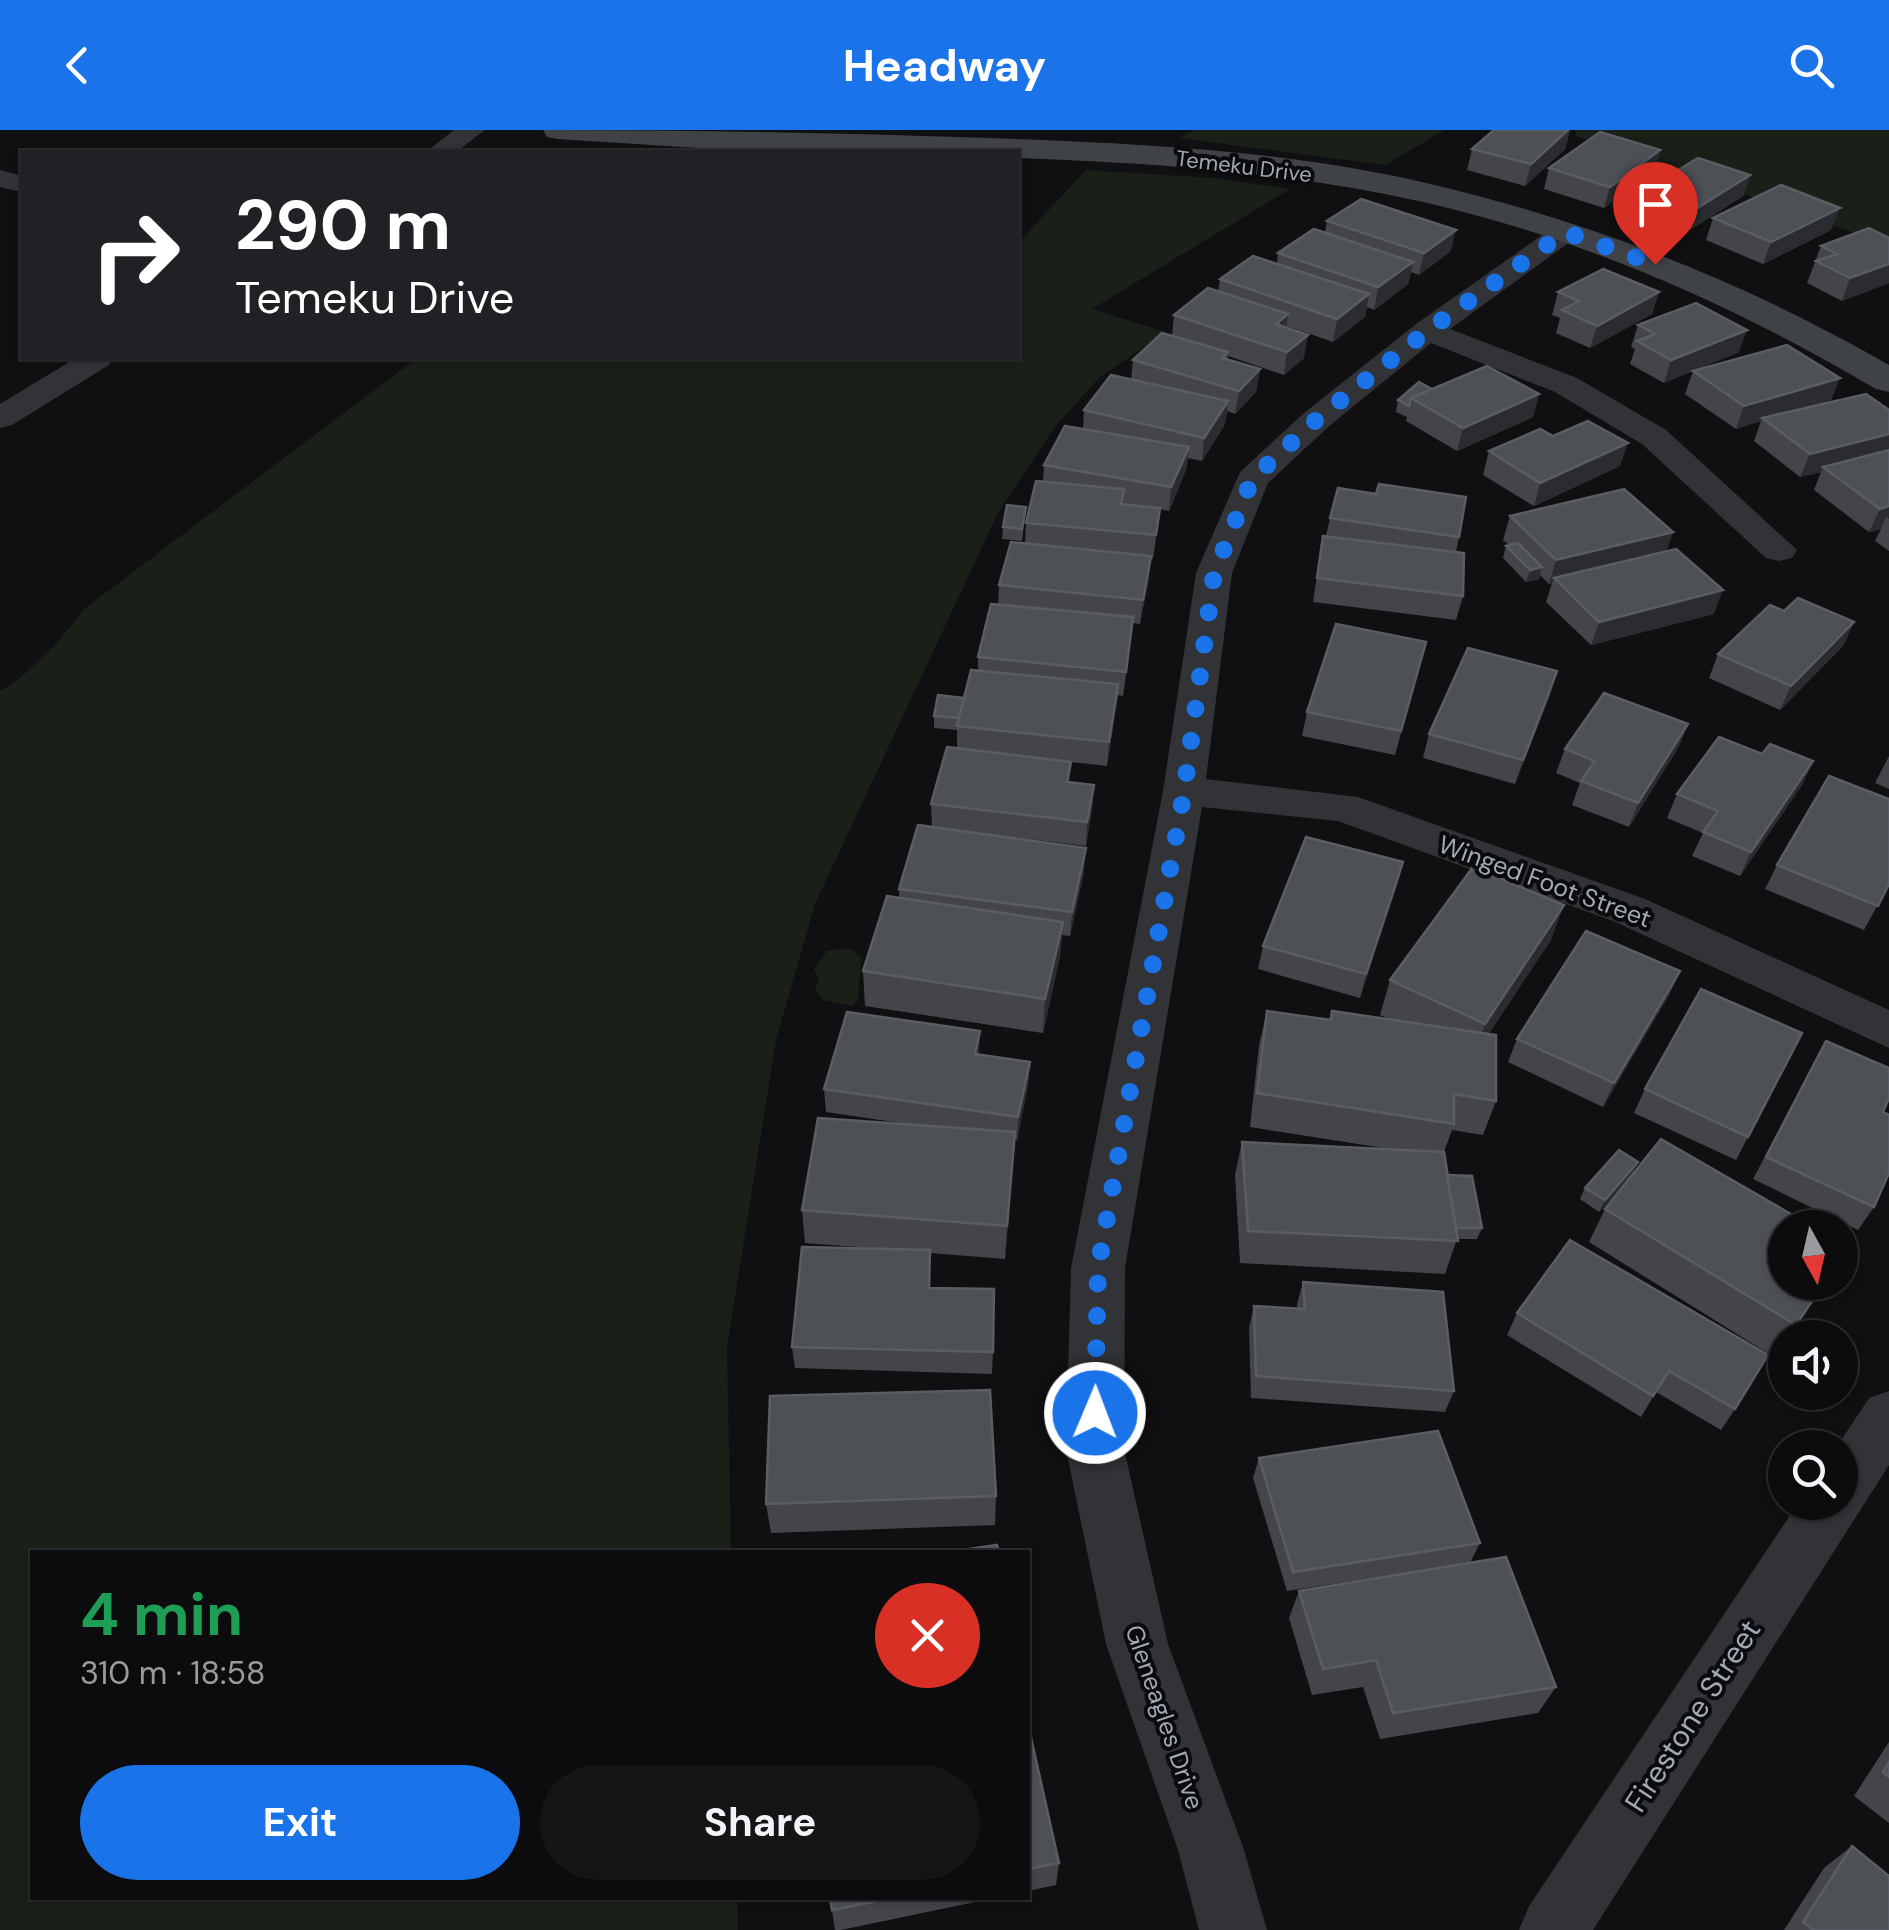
<!DOCTYPE html>
<meta charset="utf-8">
<style>
body{margin:0;font-family:"DM Sans",sans-serif;background:#151517;color:#f1f3f6;height:100vh;display:flex;flex-direction:column;font-size:38px;white-space:nowrap}
*{box-sizing:border-box;margin:0}
p{font-size:32px;color:#9a9b9e}
.icon{flex:none;width:55px;height:55px;fill:none;stroke:currentColor;stroke-width:2;stroke-linecap:round;stroke-linejoin:round}
.map{position:relative;flex:1;overflow:hidden}
.sheet{position:absolute;left:30px;top:1420px;width:1000px;height:350px;display:flex;flex-direction:column;background:#0c0c0e;border-radius:0px;box-shadow:0 2px 8px #0004,0 0 0 2px #2c2c2e}
.sheet>*{flex:none}
.banner{position:absolute;left:20px;top:20px;width:1000px;height:210px;border-radius:0px;box-shadow:0 2px 8px #0004,0 0 0 2px #2c2c2e;background:#202124;color:#fff;overflow:hidden}
.needle{width:65px;rotate:172deg}
.buttons{position:absolute;left:1768px;top:1080px;display:grid;gap:20px}
.buttons a{display:grid;place-items:center;width:90px;height:90px;border-radius:50%;background:#0c0c0e;box-shadow:0 2px 8px #0004,0 0 0 2px #2c2c2e;font-size:50px}
.pin{position:absolute;display:grid;place-items:center;width:85px;height:85px;color:#fff;margin:-102px -42px;border-radius:50% 50% 50% 0;rotate:-45deg;box-shadow:0 0 10px #0007}
.pin .icon{rotate:45deg}
.me{position:absolute;width:110px;margin:-55px;rotate:1deg;stroke-linejoin:round;filter:drop-shadow(0 0 8px #0008)}
.turn{display:flex;align-items:center;gap:35px;height:210px;padding:0 50px;font-size:45px}
.turn .icon{width:130px;height:130px;stroke-width:2.5}
.turn b{display:block;font-size:70px;line-height:85px}
.round{display:grid;place-items:center;flex:none;width:105px;height:105px;border-radius:52px;background:#151517}
.overview{display:flex;align-items:center;justify-content:space-between;height:170px;padding:0 50px}
h1{font-size:60px;font-weight:700;line-height:75px;color:#1e9e55}
.primary-button{display:flex;gap:20px;margin-top:auto;padding:20px 50px}
.primary-button a{flex:1;height:115px;border-radius:60px;background:#1a73e8;color:#fff;font-size:40px;font-weight:700;line-height:115px;text-align:center}
.primary-button a+a{background:#151517;color:#f1f3f6}
header{display:flex;justify-content:space-between;align-items:center;height:130px;padding:0 50px;background:#1a73e8;color:#fff;font-size:45px;font-weight:700}
.map>svg:first-child{display:block}
.green{fill:#182018}
.lines{fill:none;stroke-linecap:round;stroke-linejoin:round}
.street{fill:#313337;fill-rule:evenodd}
.secondary{fill:#3f4247;fill-rule:evenodd}
.wall{fill:#43454a}
.shaded-wall{fill:#2a2c2f}
.building{fill:#4d5055;stroke:#5a5e64;stroke-width:2.5}
.route{stroke:#1a73e8;stroke-width:18;stroke-dasharray:0 32.4}
.labels{text-anchor:middle;stroke-width:8;stroke-linejoin:round;paint-order:stroke}
.far-street-label{font-size:22px;fill:#a0a9b4;stroke:#0b0b0d}
.street-label{font-size:25px;fill:#a0a9b4;stroke:#0b0b0d}
.near-street-label{font-size:30px;fill:#a0a9b4;stroke:#0b0b0d}
</style>
<header><svg class="icon" aria-label="back" viewBox="0 0 24 24"><path d="M15 5l-7 7 7 7"/></svg>Headway<svg class="icon" aria-label="search" viewBox="0 0 24 24"><circle cx="10" cy="10" r="6"/><path d="M15 15l6 6"/></svg></header>
<div class="map">
<svg width="1889" height="1800" viewBox="0 0 1889 1800">
<rect width="100%" height="100%" fill="#101012"/>
<g class="green">
<path d="M1194 0H1445L1385 35 1179 8Z"/>
<path d="M1575 0H1889V119L1849 101 1576 6Z"/>
<path d="M1086 40 1213 48 1290 59 1092 179 1165 202 1098 249 1054 298 998 383 815 774 776 910 727 1217 731 1422H32V1768H737L738 1800H0V561C34 541 60 511 84 479L417 228H1018V113Z"/>
<path d="M842 819 852 820 861 828 858 871 852 876 823 870 815 859 819 849 814 839 827 821Z"/>
</g>
<g class="lines">
<g class="street">
<path d="M454 0H485L456 22H426Z"/>
<path d="M0 40 22 46V62L0 57Z"/>
<path d="M1565 93 1575 96 1579 102 1575 108 1450 199 1577 248 1666 300 1797 420 1792 428 1779 431 1766 428 1642 314 1555 262 1431 213 1328 297 1268 353 1232 443 1206 649 1358 667 1645 769 1889 880V918L1613 791 1338 691 1202 677 1125 1138 1124 1319 1168 1514 1244 1720 1267 1800H1199L1178 1720 1106 1514 1066 1319 1071 1138 1163 661 1196 443 1240 342 1304 283 1416 194 1555 96Z"/>
<path d="M76 228H114L109 235 12 295 0 298V274Z"/>
<path d="M1889 1261V1335L1593 1800H1519L1529 1776 1799 1372H1840V1318H1836L1869 1268Z"/>
</g>
<path class="secondary" d="M543 0C692 0 841 3 989 8 1135 13 1283 20 1426 53 1590 91 1743 151 1889 235V262L1876 259C1734 175 1585 109 1423 72 1291 42 1153 33 1018 28V22L713 19 558 9 547 7Z"/>
</g>
<g class="wall">
<path d="M1494 0H1570L1565 19 1525 56 1467 40 1472 19Z"/>
<path d="M1660 20 1654 41 1604 78 1544 59 1549 38Z"/>
<path d="M1750 45 1743 66 1682 105 1631 86 1637 65Z"/>
<path d="M1713 88 1831 100 1763 134 1706 110Z"/>
<path d="M1327 91 1451 121 1419 145 1411 142 1408 154 1374 180 1367 177 1365 187 1333 212 1287 196 1286 198 1304 228 1284 245 1228 226 1227 230 1260 239 1256 262 1235 284 1227 281 1225 294 1202 331 1188 328 1186 340 1169 381 1160 379 1153 429 1151 428 1140 494 1133 493 1123 566 1118 565 1107 636 1071 632 1069 652 1094 655 1092 679 1086 716 986 704 1084 742 1070 806 1062 805 1060 826 1043 903 865 876 863 841 899 768V759L932 697 931 674 957 618V600L934 598V586L964 568 978 540V527L998 475 999 455 1025 413 1026 393 1043 352 1044 335 1083 299 1084 280 1131 250 1133 230 1172 206 1174 185 1218 162 1220 149 1277 134 1278 123 1325 102Z"/>
<path d="M1889 108V153L1842 171 1807 153 1821 116Z"/>
<path d="M1558 162H1659L1652 184 1590 218 1556 203 1560 188 1552 185Z"/>
<path d="M1638 195 1739 222 1664 253 1630 234 1635 219 1631 217Z"/>
<path d="M1693 241 1831 271 1809 277 1889 280V421L1875 411 1881 399 1869 402 1814 360 1821 342 1800 347 1754 311 1761 291 1736 299 1685 264Z"/>
<path d="M1432 259 1539 264 1533 287 1457 321 1406 291 1407 287 1396 282 1398 270Z"/>
<path d="M1553 306 1620 336 1534 376 1483 345 1489 321Z"/>
<path d="M1026 377 1022 411 1002 409 1003 397Z"/>
<path d="M1510 386 1673 402 1666 421 1714 484 1591 515 1546 472 1552 453 1549 454 1540 445 1539 449 1526 452 1503 428 1506 416 1509 415 1503 410Z"/>
<path d="M1330 388 1459 407 1456 422 1463 466 1456 490 1313 472 1323 406H1326Z"/>
<path d="M1784 481 1854 492 1843 516 1780 580 1709 548 1718 524Z"/>
<path d="M1426 512 1395 625 1302 606 1307 582Z"/>
<path d="M1550 565 1515 654 1423 628 1429 604Z"/>
<path d="M1688 594 1678 618 1629 697 1572 675 1580 653 1556 643 1565 619Z"/>
<path d="M1762 624 1813 631 1802 655 1740 746 1692 726 1703 703 1667 688 1677 664Z"/>
<path d="M1889 626V659L1875 653Z"/>
<path d="M1403 732 1360 868 1258 839 1263 816Z"/>
<path d="M1777 735 1889 754 1864 800 1765 759Z"/>
<path d="M1551 810 1488 904 1496 971 1483 1005 1452 1000 1444 1022 1447 1045 1482 1098 1477 1109H1457L1445 1144 1240 1133 1235 1045 1242 1012 1390 1019 1250 997 1259 915 1267 881 1329 890 1332 881 1392 890 1380 885 1390 850Z"/>
<path d="M1680 841 1669 865 1603 977 1508 932 1517 909Z"/>
<path d="M1826 911 1883 982 1874 1077 1858 1100 1753 1049Z"/>
<path d="M979 924 1030 932 1028 955 1017 1010 1015 1009 1005 1129 930 1123V1158L993 1222 992 1244 795 1238 792 1217 884 1119 805 1113 802 1080 914 995 826 982 824 959Z"/>
<path d="M1645 959 1748 1007 1736 1030 1634 983Z"/>
<path d="M1633 1043 1599 1082 1580 1069 1585 1058Z"/>
<path d="M1605 1079 1825 1152 1788 1208H1785V1211L1774 1227 1589 1112Z"/>
<path d="M1570 1110 1735 1279 1721 1300 1656 1262 1641 1287 1507 1205 1517 1183Z"/>
<path d="M1303 1152 1454 1261 1445 1282 1251 1268 1249 1198 1254 1176 1297 1179V1174Z"/>
<path d="M1259 1328 1480 1413 1470 1433 1287 1461 1253 1348Z"/>
<path d="M996 1366 995 1395 771 1403 766 1374Z"/>
<path d="M1299 1461 1556 1557 1538 1583 1380 1609 1363 1557 1312 1565 1289 1488Z"/>
<path d="M1028 1604 1059 1733 1056 1755 1028 1761Z"/>
<path d="M1889 1612V1693L1854 1666Z"/>
<path d="M1852 1716 1889 1800H1784L1824 1738Z"/>
<path d="M830 1768H994L841 1800H835Z"/>
</g>
<g class="shaded-wall">
<path d="M1568 0H1570L1565 19 1525 56 1531 34Z"/>
<path d="M1660 20 1654 41 1604 78 1610 57Z"/>
<path d="M1750 45 1743 66 1682 105 1689 83Z"/>
<path d="M1840 78 1831 100 1763 134 1771 112Z"/>
<path d="M1456 100 1451 121 1419 145 1424 123Z"/>
<path d="M1413 132 1408 154 1374 180 1378 157Z"/>
<path d="M1889 134V153L1842 171 1850 148Z"/>
<path d="M1659 162 1652 184 1590 218 1597 196Z"/>
<path d="M1369 164 1365 187 1333 212 1337 189Z"/>
<path d="M1288 184 1285 206 1276 194Z"/>
<path d="M1747 200 1739 222 1664 253 1671 230Z"/>
<path d="M1308 205 1304 228 1284 245 1287 222Z"/>
<path d="M1260 239 1256 262 1235 284 1239 261Z"/>
<path d="M1840 248 1831 271 1765 290 1762 288 1761 291 1736 299 1744 276Z"/>
<path d="M1539 264 1533 287 1457 321 1463 298Z"/>
<path d="M1228 271 1225 294 1202 331 1204 308Z"/>
<path d="M1889 304V325L1823 337 1821 342 1800 347 1810 324Z"/>
<path d="M1628 313 1620 336 1534 376 1540 353Z"/>
<path d="M1189 317 1186 340 1169 381 1171 357Z"/>
<path d="M1889 376V389L1886 387 1881 399 1869 402 1880 379Z"/>
<path d="M1673 402 1665 425 1554 448 1552 453 1549 454 1556 430Z"/>
<path d="M1151 426 1149 450 1140 494 1143 470Z"/>
<path d="M1542 437 1539 449 1526 452 1530 440Z"/>
<path d="M1723 460 1714 484 1591 515 1599 492Z"/>
<path d="M1854 492 1843 516 1780 580 1791 556Z"/>
<path d="M1557 541 1550 565 1515 654 1523 630Z"/>
<path d="M1118 554 1116 578 1107 636 1109 612Z"/>
<path d="M1688 594 1678 618 1629 697 1638 673Z"/>
<path d="M1813 631 1802 655 1740 746 1751 722Z"/>
<path d="M1094 655 1092 679 1086 716 1087 692Z"/>
<path d="M1086 718 1084 742 1070 806 1072 782Z"/>
<path d="M1403 732 1397 756 1360 868 1366 844Z"/>
<path d="M1564 775 1551 810 1473 928 1485 894Z"/>
<path d="M1063 792 1060 826 1043 903 1045 869Z"/>
<path d="M1680 841 1669 865 1603 977 1614 953Z"/>
<path d="M980 901 979 924H975Z"/>
<path d="M1030 932 1028 955 1017 1010 1018 987Z"/>
<path d="M1015 1002 1013 1036 1005 1129 1007 1096Z"/>
<path d="M1638 1032 1633 1043 1599 1082 1605 1070Z"/>
</g>
<g class="building">
<path d="M1494 0H1568L1531 34 1472 19Z"/>
<path d="M1600 2 1660 20 1610 57 1549 38Z"/>
<path d="M1698 28 1750 45 1689 83 1637 65Z"/>
<path d="M1781 55 1840 78 1771 112 1713 88Z"/>
<path d="M1361 69 1456 100 1424 123 1327 91Z"/>
<path d="M1869 98 1889 108V134L1850 148 1816 131 1837 124 1821 116Z"/>
<path d="M1314 99 1413 132 1378 157 1278 123Z"/>
<path d="M1253 126 1369 164 1337 189 1220 149Z"/>
<path d="M1603 139 1659 162 1597 196 1562 180 1579 171 1558 162Z"/>
<path d="M1208 158 1288 184 1276 194 1308 205 1287 222 1174 185Z"/>
<path d="M1696 173 1747 200 1671 230 1637 211 1655 204 1638 195Z"/>
<path d="M1162 203 1228 222 1222 228 1260 239 1239 261 1133 230Z"/>
<path d="M1787 215 1840 248 1744 276 1693 241Z"/>
<path d="M1487 236 1539 264 1463 298 1411 268Z"/>
<path d="M1111 245 1228 271 1204 308 1084 280Z"/>
<path d="M1419 252 1432 259 1411 268 1409 276 1398 270Z"/>
<path d="M1866 264 1889 280V304L1810 324 1762 288Z"/>
<path d="M1588 291 1628 313 1540 353 1489 321 1540 299 1553 306Z"/>
<path d="M1065 296 1189 317 1171 357 1044 335Z"/>
<path d="M1889 320V376L1880 379 1823 337Z"/>
<path d="M1036 351 1124 359 1121 374 1160 378 1156 405 1026 393Z"/>
<path d="M1379 354 1466 367 1459 407 1330 388 1338 358 1376 364Z"/>
<path d="M1624 359 1673 402 1556 430 1510 386Z"/>
<path d="M1007 375 1026 377 1022 399 1003 397Z"/>
<path d="M1323 406 1464 423 1463 466 1317 448Z"/>
<path d="M1011 412 1151 426 1143 470 999 455Z"/>
<path d="M1518 413 1542 437 1530 440 1506 416Z"/>
<path d="M1676 419 1723 460 1599 492 1554 448Z"/>
<path d="M1798 468 1854 492 1791 556 1718 524 1770 475 1784 481Z"/>
<path d="M991 474 1133 487 1126 542 978 527Z"/>
<path d="M1336 494 1426 512 1401 601 1307 582Z"/>
<path d="M1468 518 1557 541 1523 630 1429 604Z"/>
<path d="M971 540 1118 554 1109 612 957 596Z"/>
<path d="M1604 563 1688 594 1638 673 1581 651 1595 631 1565 619Z"/>
<path d="M938 565 964 568 959 588 934 586Z"/>
<path d="M1719 607 1762 624 1770 614 1813 631 1751 722 1703 702 1718 681 1677 664Z"/>
<path d="M947 617 1071 632 1067 652 1094 655 1087 692 931 674Z"/>
<path d="M1829 646 1889 669V754L1878 776 1777 735Z"/>
<path d="M918 695 1086 718 1072 782 899 759Z"/>
<path d="M1306 707 1403 732 1366 844 1263 816Z"/>
<path d="M1473 737 1564 775 1485 894 1390 850Z"/>
<path d="M887 766 1063 792 1045 869 863 841Z"/>
<path d="M1586 801 1680 841 1614 953 1517 909Z"/>
<path d="M1701 859 1802 903 1748 1007 1645 959Z"/>
<path d="M1267 881 1331 890 1332 881 1496 905V971L1454 964V994L1257 963Z"/>
<path d="M847 882 980 901 975 924 1030 932 1018 987 824 959Z"/>
<path d="M1826 911 1889 938V968L1883 982 1889 985V1043L1874 1077 1766 1027Z"/>
<path d="M818 988 1015 1002 1007 1096 802 1080Z"/>
<path d="M1661 1009 1815 1098H1785V1152H1825L1796 1195 1605 1079Z"/>
<path d="M1242 1012 1444 1022 1458 1111 1248 1101Z"/>
<path d="M1619 1020 1638 1032 1605 1070 1585 1058Z"/>
<path d="M1447 1045 1472 1046 1482 1098H1456Z"/>
<path d="M1570 1110 1768 1225 1735 1279 1669 1241 1653 1266 1517 1183Z"/>
<path d="M1840 1112 1849 1117 1840 1130Z"/>
<path d="M802 1117 930 1120 929 1158 994 1159 993 1222 792 1217Z"/>
<path d="M1303 1152 1443 1162 1454 1261 1256 1246 1254 1176 1305 1179Z"/>
<path d="M990 1260 996 1366 766 1374 770 1266Z"/>
<path d="M1438 1301 1480 1413 1293 1442 1259 1328Z"/>
<path d="M997 1415 999 1422H949Z"/>
<path d="M1506 1427 1556 1557 1393 1583 1376 1530 1323 1539 1299 1461Z"/>
<path d="M1030 1603 1059 1733 1028 1739V1604Z"/>
<path d="M1889 1632V1647L1883 1642Z"/>
<path d="M1852 1716 1889 1746V1800H1813L1803 1792Z"/>
<path d="M830 1768H893L832 1780Z"/>
</g>
<g class="lines">
<path class="route" d="M1095 1283 1098 1138 1184 662 1214 444 1252 349 1316 290 1427 201 1565 102 1655 134"/>
</g>
<g class="labels">
<g class="far-street-label">
<text transform="translate(1244 36) rotate(7)" y="8">Temeku Drive</text>
</g>
<g class="street-label">
<text transform="translate(1545 751) rotate(20)" y="9">Winged Foot Street</text>
<text transform="translate(1165 1587) rotate(71)" y="9">Gleneagles Drive</text>
</g>
<g class="near-street-label">
<text transform="translate(1693 1586) rotate(-57)" y="10">Firestone Street</text>
</g>
</g>
</svg>
<div class="buttons">
<a><svg class="needle" viewBox="-14 -14 28 28"><path d="M0-13l5 13h-10z" fill="#e53935"/><path d="M0 13l5-13h-10z" fill="#9a9b9e"/></svg></a>
<a><svg class="icon" aria-label="sound" viewBox="0 0 24 24"><path d="M4 9h4l5-4v14l-5-4H4zM17 9q2 3 0 6"/></svg></a>
<a><svg class="icon" aria-label="search" viewBox="0 0 24 24"><circle cx="10" cy="10" r="6"/><path d="M15 15l6 6"/></svg></a>
</div>
<div class="pin" style="left:1655px;top:134px;background:#d93025"><svg class="icon" aria-label="arrive" viewBox="0 0 24 24"><path d="M6 21V4h12l-3 4 3 4H6"/></svg></div>
<svg class="me" style="left:1095px;top:1283px" viewBox="-20 -20 40 40"><circle r="17" fill="#1a73e8" stroke="#fff" stroke-width="3"/><path d="M0-11L8 9 0 5-8 9z" fill="#fff"/></svg>
<div class="banner">
<div class="turn"><svg class="icon" aria-label="right" viewBox="0 0 24 24"><path d="M7 20v-9h11M14 6l5 5-5 5"/></svg><div><b>290 m</b>Temeku Drive</div></div>
</div>
<section class="sheet">
<div class="overview"><div><h1>4 min</h1><p>310 m · 18:58</p></div><a class="round" style="background:#d93025;color:#fff"><svg class="icon" aria-label="close" viewBox="0 0 24 24"><path d="M6 6l12 12M18 6L6 18"/></svg></a></div>
<div class="primary-button"><a>Exit</a><a>Share</a></div>
</section>
</div>
